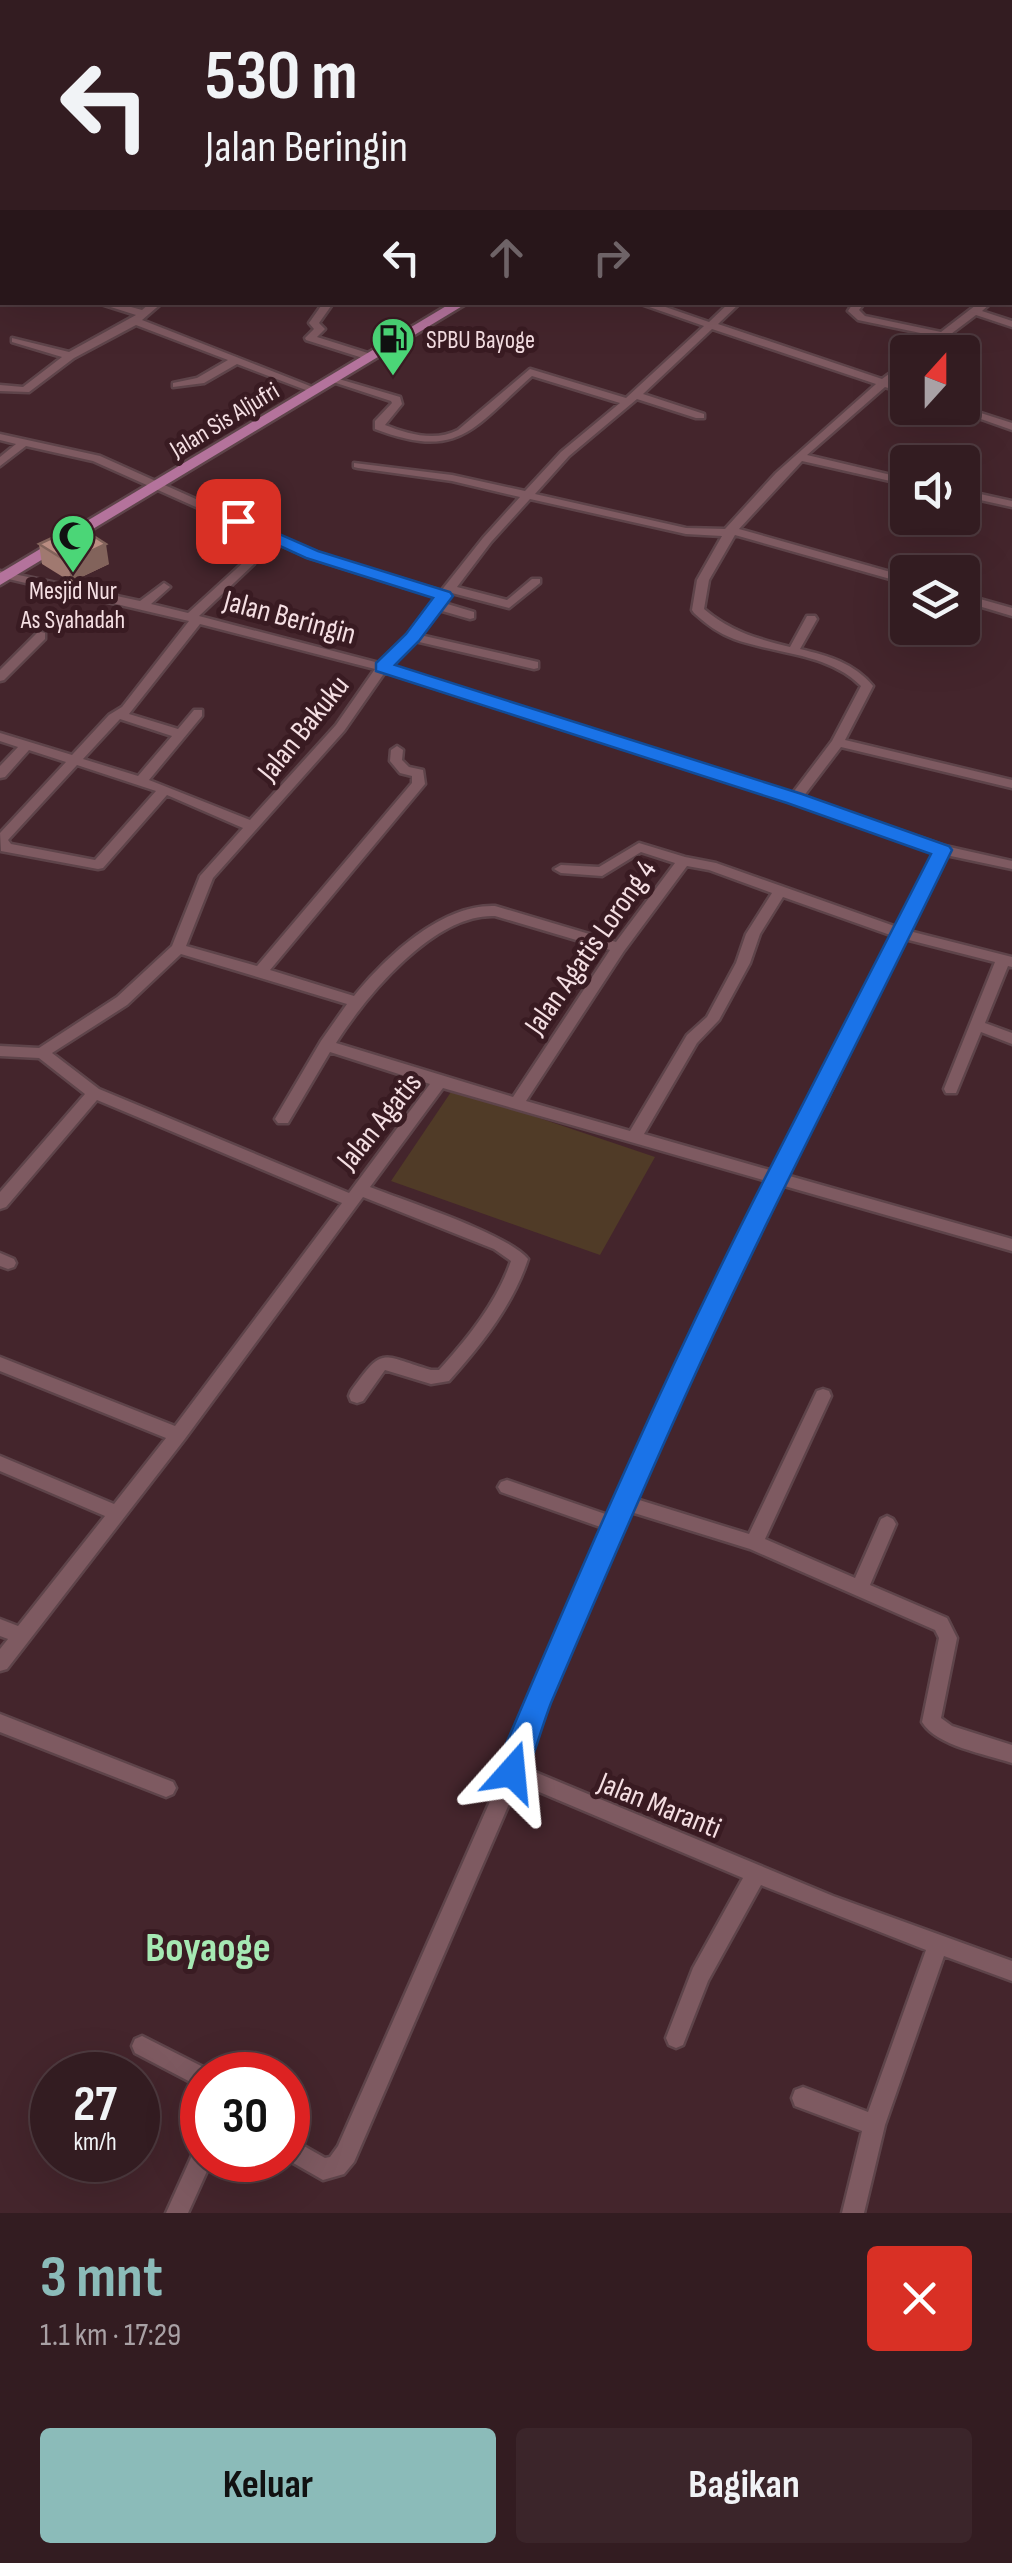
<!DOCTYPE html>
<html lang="id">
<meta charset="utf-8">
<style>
body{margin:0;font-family:"Sofia Sans Condensed",sans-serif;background:#3b252a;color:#f1f3f6;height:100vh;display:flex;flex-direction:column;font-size:38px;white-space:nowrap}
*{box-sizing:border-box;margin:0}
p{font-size:32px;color:#a9a1a5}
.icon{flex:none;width:55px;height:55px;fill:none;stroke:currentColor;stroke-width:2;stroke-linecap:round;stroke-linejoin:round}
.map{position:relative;height:2213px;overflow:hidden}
.sheet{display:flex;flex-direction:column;background:#331c21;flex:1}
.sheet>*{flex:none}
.top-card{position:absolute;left:0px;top:0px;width:1012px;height:305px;box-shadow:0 10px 40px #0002,0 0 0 2px #4e3a3f;background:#331c21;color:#f1f3f6;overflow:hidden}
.needle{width:65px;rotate:21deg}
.controls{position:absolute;left:890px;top:335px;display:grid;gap:20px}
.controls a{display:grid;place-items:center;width:90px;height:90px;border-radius:10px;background:#331c21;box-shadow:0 10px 40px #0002,0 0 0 2px #4e3a3f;font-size:50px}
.speed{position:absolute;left:30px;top:2052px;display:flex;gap:20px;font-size:50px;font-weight:700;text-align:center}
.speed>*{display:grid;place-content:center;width:130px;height:130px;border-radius:50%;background:#331c21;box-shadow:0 10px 40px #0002,0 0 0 2px #4e3a3f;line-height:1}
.speed small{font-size:25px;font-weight:400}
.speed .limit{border:15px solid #d22;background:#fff;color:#111}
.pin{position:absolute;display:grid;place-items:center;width:85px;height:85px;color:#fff;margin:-42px;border-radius:20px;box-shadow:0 5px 15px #0006}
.me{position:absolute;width:110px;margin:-55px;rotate:18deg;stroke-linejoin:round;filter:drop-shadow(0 0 8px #0008)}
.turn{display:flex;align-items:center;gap:35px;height:210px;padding:0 40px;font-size:45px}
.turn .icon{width:130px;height:130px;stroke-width:2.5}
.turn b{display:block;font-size:70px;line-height:85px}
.lanes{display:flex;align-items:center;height:95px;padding:0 40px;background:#0003;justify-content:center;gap:50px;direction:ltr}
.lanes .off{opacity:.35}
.round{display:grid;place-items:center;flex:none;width:105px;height:105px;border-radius:10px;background:#3b252a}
.overview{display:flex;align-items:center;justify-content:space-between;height:170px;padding:0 40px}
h1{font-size:60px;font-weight:700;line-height:75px;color:#8bbbb9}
.primary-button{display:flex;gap:20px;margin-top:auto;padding:20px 40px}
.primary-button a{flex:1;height:115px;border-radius:10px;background:#8bbbb9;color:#111;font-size:40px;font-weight:700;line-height:115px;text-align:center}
.primary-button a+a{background:#3b252a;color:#f1f3f6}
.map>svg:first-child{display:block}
.green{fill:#503b27}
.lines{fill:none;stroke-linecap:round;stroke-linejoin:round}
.minor-casing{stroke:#5e444a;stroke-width:5}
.major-casing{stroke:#5e444a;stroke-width:5}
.minor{fill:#7e5a61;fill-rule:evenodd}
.major{fill:#b4739c;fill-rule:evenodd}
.wall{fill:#a07970}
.shaded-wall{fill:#82635b}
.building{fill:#ba8d82;stroke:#82635b;stroke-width:2.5}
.route{fill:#1a73e8;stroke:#114b97;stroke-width:2.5}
.labels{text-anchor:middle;stroke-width:10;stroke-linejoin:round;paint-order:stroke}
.far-poi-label{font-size:25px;fill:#f5dfe3;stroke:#391b22;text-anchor:start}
.far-street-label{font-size:25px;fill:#f5dfe3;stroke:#391b22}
.street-label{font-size:30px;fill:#f5dfe3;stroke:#391b22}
.near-quarter-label{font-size:42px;font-weight:bold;fill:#a6e9b3;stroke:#391b22}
</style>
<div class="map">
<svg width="1012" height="2213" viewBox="0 0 1012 2213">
<rect width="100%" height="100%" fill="#44252c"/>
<path class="green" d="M453 1089 655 1157 600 1255 391 1181Z"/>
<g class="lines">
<defs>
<g id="minor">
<path d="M14 0H37L39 2H19Z"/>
<path d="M54 0H63L61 2H52Z"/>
<path d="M198 0H222L224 2H203Z"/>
<path d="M412 0H426L428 2H416Z"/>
<path d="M526 0H540L542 2H530Z"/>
<path d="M641 0H650L648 2H640Z"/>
<path d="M1010 49 1012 50V56L1010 55Z"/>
<path d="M0 53 2 54V59H0Z"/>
<path d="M2 70V76L0 77V71Z"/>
<rect x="1010" y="113" width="2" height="6"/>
<path d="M0 118 2 119V125L0 124Z"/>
<path d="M0 181 2 182V188L0 187Z"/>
<rect x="1010" y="191" width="2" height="6"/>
<path d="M0 231 2 232V238L0 237Z"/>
<path d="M1010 264 1012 265V271L1010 270Z"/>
<path d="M1012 278V285L1010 286V279Z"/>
<path d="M2 290V297L0 298V291Z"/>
<path d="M95 302H113L142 310 151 302H163L142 320 320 390 311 392 237 364 204 383 173 387V383L197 378 228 360 136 325 74 358 29 392 0 391V385L23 387 62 357 12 342V338L69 352 136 315Z"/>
<path d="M317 302H328L331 306 319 323 325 329 317 337 374 355V359H366L306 340 305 338 314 329 309 323 321 306Z"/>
<path d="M635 302H651L709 322 730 302H741L718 324 882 379 908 360V368L891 382 908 387V394L885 387 807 455 908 479V485L802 461 739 529 908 577V584L735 535 709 580 704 609C729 631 758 639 790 647L807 616H815L817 619 800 649C829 656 854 663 873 686L845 740 1012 780V788L841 747 803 797 945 846 1012 861V869L946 855 909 931 1012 957V967L1008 966 985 1023 1012 1033V1044L981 1032 956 1093H946L944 1089 995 962 905 939 827 1099 786 1175 1012 1239V1251L781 1185 684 1389 636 1499 749 1534 817 1391 823 1389 829 1391 831 1396 765 1539 855 1578 881 1519 887 1516 893 1519 896 1524 870 1585 947 1618 957 1638 941 1718 952 1726 1012 1745V1763C986 1754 936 1746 922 1722L939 1638 935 1630 750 1549 631 1512 524 1757 523 1767 833 1896 1012 1961V1981L944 1956 885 2125 864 2213H842L862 2131 795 2106 792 2098 795 2090 803 2087 868 2112 926 1950 761 1885 708 1981 683 2045 676 2048 669 2045 666 2038 693 1968 743 1878 518 1783 354 2162 344 2174 323 2180 288 2160V2137L325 2158 330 2157 338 2146 503 1772 504 1757 606 1529 501 1492 498 1487 501 1482 507 1480 611 1516 668 1389 767 1181 443 1088 370 1187C405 1201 508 1234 528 1259 513 1305 481 1345 449 1381L431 1384 385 1370 363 1401 357 1403 351 1401 349 1396 351 1391C384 1345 380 1355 431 1370H439C468 1338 497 1302 511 1261L494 1249 363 1197 184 1440 7 1669 0 1671V1649L8 1639 0 1636V1619L18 1626 105 1516 0 1471V1456L114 1504 166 1438 0 1371V1357L175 1426 342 1203 97 1100 6 1207 0 1209V1192L85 1094 39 1058 0 1056V1046L39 1048 117 997 172 946 200 876 243 828 167 795 103 868 98 869 1 851 0 833 66 762 29 750 5 777 0 778V766L18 747 0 741V733L72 755 109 715 122 707 189 621 0 577V571L140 601 164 583 170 587 151 604 188 613 246 560H254V564L199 616 379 663 408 634 436 597 308 557 93 461 26 446 0 466V457L16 444 0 440V434L100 456 316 553 441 591 483 538 520 497 452 481 358 468 354 467V463L452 475 525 491 561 452 620 403 532 376C473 428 459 461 375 429V421L392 403 391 401 327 380 332 377 400 397 402 404 385 425C408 434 435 442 458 430L530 369 626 398 704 326ZM712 329 876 384 776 473 725 529 686 528 535 494 569 456 637 399 696 418H704V414L643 394ZM530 499 686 534 722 536 697 580 692 610 694 613C706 624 718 633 734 639 775 654 829 653 861 686L832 741 792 794 390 666 415 641 534 669 538 668V662L420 635 439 610 470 619 474 618V612L444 603 452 593 509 608 540 583V579H532L507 600 457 587 491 542ZM200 624 375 669 336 725 250 820 149 780 202 716V710H194L178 729 129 714ZM385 672 790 802 934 852 897 927 716 863 685 857 639 843 599 867 561 865 554 869 561 873 602 876 641 852 675 863 616 942 495 906C441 904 386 957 354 996L270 970 425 784 423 770 409 767 402 760 403 750 397 746 391 750 390 761 400 773 412 776V783L257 966 186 946 213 878 344 731ZM120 719 172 736 138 776 83 759ZM77 765 156 791 95 860 11 844 8 840ZM687 866 709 870 772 893 746 934 736 963 707 1017 687 1035 630 1131 526 1101 624 951ZM783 897 893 936 813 1099 773 1171 644 1134 697 1043 719 1020 750 963 760 934ZM495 916 610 950 513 1097 336 1043C366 996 434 913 495 916ZM181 954 347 1004 321 1041 275 1119 278 1123H288L330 1052 430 1084 349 1193 99 1089 52 1053 127 1005Z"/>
<path d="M854 302H865L859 310 865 316 941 332 980 302H992L982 311 1012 321V327L976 315 927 352H916L935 336 858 320 848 311Z"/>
<path d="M962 407 1012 423V430L950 408Z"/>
<path d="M962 490 1012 501V507L962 496Z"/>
<path d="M962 594 1012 608V616L962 601Z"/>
<path d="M41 632 45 633V639L4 680 0 681V670L37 633Z"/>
<path d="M0 1253 14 1259 16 1263 14 1267 8 1269 0 1266Z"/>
<path d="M0 1714 173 1782 176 1788 173 1794 166 1797 0 1732Z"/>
<path d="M142 2036 209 2070 212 2075H202V2088L135 2053 132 2046 135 2039Z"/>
<path d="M202 2148V2160H212L188 2213H166L194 2151Z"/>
</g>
<path id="major" d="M453 302H469L0 585V573Z"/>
</defs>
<use href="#minor" class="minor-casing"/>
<use href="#major" class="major-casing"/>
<use href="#minor" class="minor"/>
<use href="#major" class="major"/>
</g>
<g class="wall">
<path d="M1012 0V46L1010 45V2Z"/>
<path d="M39 544 109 564 71 582 42 564Z"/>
</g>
<path class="shaded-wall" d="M106 544 109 564 71 582 68 562Z"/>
<g class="building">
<path d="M968 0H1012V28L1010 27V2H963Z"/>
<path d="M78 526 106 544 68 562 39 544Z"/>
</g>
<path class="route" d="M238 516 318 551 450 592 453 596 419 641 395 665 802 794 949 846 952 850C865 1030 771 1207 688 1390 641 1493 596 1598 551 1703 541 1729 534 1757 523 1781L512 1785 502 1781 498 1772 500 1758C583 1563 668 1367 765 1178 820 1070 876 962 931 854L787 803 376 671V663L406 634 433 598 306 558 232 524V517Z"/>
<defs>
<symbol id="fuel-pin" viewBox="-11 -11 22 30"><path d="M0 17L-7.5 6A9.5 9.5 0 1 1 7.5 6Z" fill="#4bd677" stroke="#391b22"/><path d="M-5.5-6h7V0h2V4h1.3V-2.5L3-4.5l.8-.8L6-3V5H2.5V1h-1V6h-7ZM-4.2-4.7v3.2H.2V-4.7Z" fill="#111"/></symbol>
<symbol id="mosque-pin" viewBox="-11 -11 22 30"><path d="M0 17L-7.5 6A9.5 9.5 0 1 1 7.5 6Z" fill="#4bd677" stroke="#391b22"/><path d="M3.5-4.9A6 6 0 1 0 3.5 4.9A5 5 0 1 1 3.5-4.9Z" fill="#111"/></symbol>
</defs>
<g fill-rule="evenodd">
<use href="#fuel-pin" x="368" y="314" width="50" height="68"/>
<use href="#mosque-pin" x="48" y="511" width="50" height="68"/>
</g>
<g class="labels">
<g class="far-poi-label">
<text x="426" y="348">SPBU Bayoge</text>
<text x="73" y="599" text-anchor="middle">Mesjid Nur<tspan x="73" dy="29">As Syahadah</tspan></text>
</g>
<g class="far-street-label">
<text transform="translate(224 419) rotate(-31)" y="9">Jalan Sis Aljufri</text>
</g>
<g class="street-label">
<text transform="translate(290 617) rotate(15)" y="10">Jalan Beringin</text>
<text transform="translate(303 728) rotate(-51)" y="10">Jalan Bakuku</text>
<text transform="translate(590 947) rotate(-55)" y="10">Jalan Agatis Lorong 4</text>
<text transform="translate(379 1121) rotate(-51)" y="10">Jalan Agatis</text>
<text transform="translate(660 1805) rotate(22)" y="10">Jalan Maranti</text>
</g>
<g class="near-quarter-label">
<text x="208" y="1961">Boyaoge</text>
</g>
</g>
</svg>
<div class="controls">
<a><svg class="needle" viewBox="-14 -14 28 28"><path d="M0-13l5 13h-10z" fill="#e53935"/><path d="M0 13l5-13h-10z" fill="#a9a1a5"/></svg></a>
<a><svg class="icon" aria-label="sound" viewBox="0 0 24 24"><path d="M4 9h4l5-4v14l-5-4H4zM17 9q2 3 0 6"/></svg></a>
<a><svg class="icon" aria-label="layers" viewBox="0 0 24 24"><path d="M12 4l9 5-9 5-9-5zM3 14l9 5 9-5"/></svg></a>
</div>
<div class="speed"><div>27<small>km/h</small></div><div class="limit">30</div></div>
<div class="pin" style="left:238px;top:521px;background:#d93025"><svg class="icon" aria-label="arrive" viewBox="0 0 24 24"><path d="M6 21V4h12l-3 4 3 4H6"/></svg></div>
<svg class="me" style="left:512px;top:1772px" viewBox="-20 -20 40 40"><path d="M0-17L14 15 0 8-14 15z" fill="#1a73e8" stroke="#fff" stroke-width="4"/></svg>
<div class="top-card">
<div class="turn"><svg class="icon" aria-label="left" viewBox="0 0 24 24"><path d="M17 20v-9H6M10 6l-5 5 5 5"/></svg><div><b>530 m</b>Jalan Beringin</div></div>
<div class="lanes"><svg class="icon" aria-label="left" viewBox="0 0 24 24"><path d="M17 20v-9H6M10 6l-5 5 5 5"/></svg><svg class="icon off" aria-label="ahead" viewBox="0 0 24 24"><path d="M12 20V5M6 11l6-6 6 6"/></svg><svg class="icon off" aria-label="right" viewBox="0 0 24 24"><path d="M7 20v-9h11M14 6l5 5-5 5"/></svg></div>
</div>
</div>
<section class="sheet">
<div class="overview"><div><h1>3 mnt</h1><p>1.1 km · 17:29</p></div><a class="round" style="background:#d93025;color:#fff"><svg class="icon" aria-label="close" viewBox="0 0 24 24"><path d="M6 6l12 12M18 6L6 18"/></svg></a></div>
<div class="primary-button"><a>Keluar</a><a>Bagikan</a></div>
</section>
